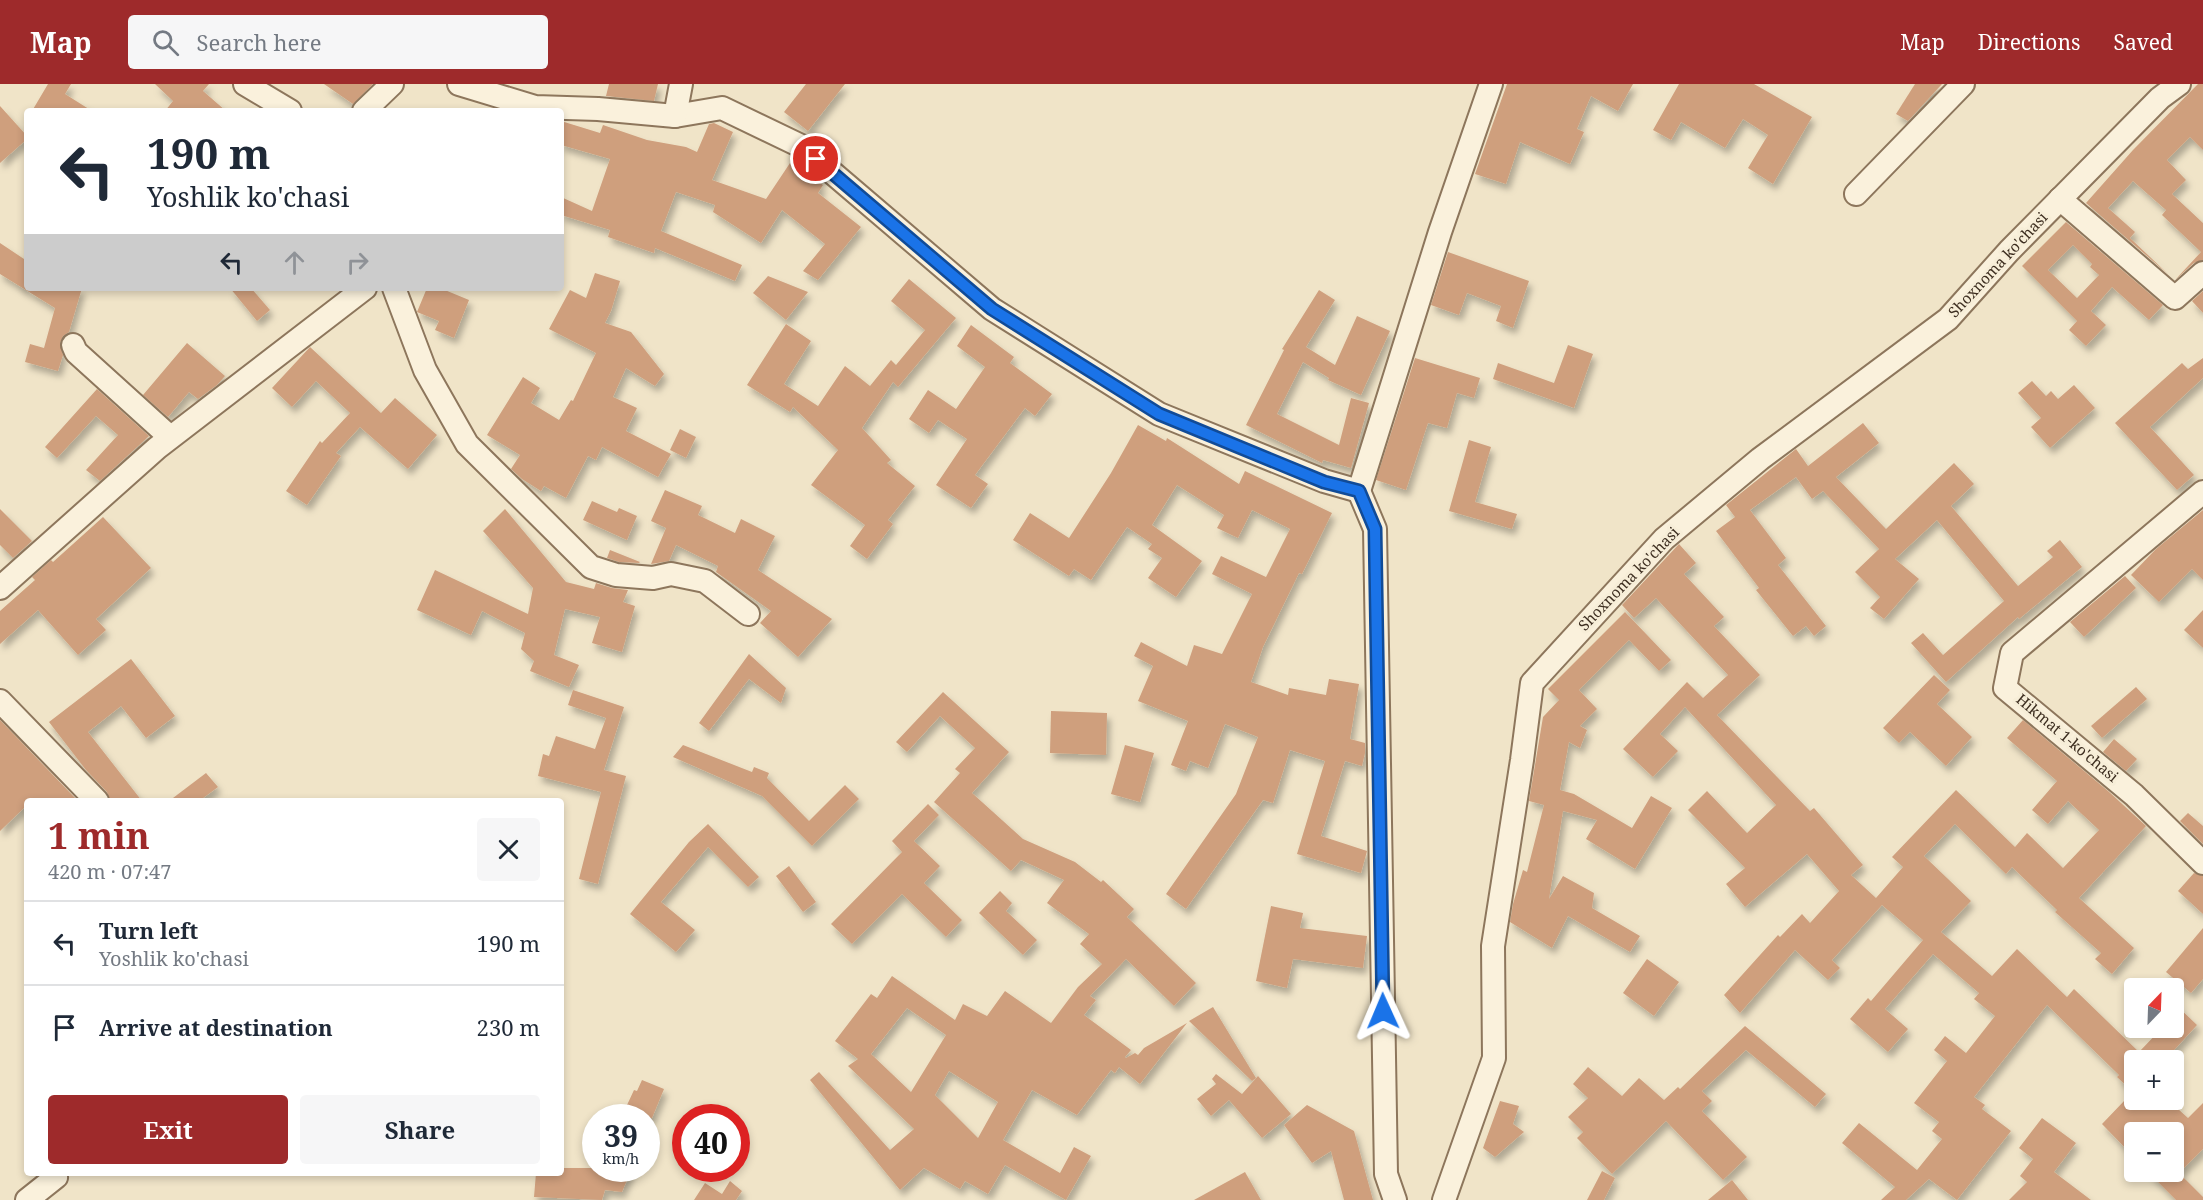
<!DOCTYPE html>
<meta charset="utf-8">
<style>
body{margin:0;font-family:"Noto Serif",serif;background:#f6f6f7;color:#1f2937;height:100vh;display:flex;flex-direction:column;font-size:22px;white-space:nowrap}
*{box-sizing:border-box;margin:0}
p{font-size:20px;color:#747a83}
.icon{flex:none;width:33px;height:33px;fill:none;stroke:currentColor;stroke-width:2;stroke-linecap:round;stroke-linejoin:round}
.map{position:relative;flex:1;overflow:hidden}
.details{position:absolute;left:24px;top:714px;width:540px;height:378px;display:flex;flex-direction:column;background:#fff;border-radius:6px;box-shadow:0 3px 9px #0003}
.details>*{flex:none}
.hud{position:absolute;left:24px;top:24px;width:540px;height:183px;border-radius:6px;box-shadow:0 3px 9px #0003;background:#fff;color:#1f2937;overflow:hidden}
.needle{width:39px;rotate:23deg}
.buttons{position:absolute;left:2124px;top:894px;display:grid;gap:12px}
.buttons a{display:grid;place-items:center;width:60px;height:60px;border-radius:6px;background:#fff;box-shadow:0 3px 9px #0003;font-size:30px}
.speed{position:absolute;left:582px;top:1020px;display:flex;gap:12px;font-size:30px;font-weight:700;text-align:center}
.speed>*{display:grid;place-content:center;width:78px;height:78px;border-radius:50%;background:#fff;box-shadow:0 3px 9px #0003;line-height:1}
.speed small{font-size:15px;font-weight:400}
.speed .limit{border:9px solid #d22;background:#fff;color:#111}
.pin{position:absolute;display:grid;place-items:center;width:51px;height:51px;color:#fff;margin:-26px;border:3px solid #fff;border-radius:50%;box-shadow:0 2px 6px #0007}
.me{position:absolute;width:66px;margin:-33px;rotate:359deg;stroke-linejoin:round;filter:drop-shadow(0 0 4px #0008)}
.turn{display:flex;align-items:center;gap:21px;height:126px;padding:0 24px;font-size:27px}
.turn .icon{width:78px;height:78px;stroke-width:2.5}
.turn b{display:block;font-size:42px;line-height:51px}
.lanes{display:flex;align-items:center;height:57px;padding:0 24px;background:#0003;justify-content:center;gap:30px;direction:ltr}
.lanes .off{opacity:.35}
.round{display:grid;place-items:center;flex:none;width:63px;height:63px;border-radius:6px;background:#f6f6f7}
.head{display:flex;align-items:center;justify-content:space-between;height:102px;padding:0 24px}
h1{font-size:36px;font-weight:700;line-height:45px;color:#9e2a2b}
.action{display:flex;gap:12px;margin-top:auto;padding:12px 24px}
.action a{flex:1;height:69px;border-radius:6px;background:#9e2a2b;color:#fff;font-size:24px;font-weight:700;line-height:69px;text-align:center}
.action a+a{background:#f6f6f7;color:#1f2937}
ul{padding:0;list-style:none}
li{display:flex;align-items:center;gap:18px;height:84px;padding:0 24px;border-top:2px solid #e0e1e3}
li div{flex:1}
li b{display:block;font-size:22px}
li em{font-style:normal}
header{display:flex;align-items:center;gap:36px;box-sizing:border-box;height:84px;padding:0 30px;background:#9e2a2b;color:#fff}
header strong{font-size:28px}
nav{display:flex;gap:33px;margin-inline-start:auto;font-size:21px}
.search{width:420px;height:54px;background:#f6f6f7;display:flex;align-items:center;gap:15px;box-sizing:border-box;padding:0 21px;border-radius:6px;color:#747a83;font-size:22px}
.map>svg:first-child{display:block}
.building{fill:#cf9f7d;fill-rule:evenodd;filter:url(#shadow)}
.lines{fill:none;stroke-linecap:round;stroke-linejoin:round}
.minor-casing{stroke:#8d765c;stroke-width:26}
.minor{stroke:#faf1dc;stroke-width:22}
.route-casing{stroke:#114b97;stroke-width:15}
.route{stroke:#1a73e8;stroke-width:10}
.labels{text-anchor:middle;stroke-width:6;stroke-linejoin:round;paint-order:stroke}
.street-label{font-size:15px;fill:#3d2e20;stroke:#f7eed8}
</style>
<header>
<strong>Map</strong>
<div class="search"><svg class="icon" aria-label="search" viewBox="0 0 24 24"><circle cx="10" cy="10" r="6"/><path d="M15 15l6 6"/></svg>Search here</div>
<nav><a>Map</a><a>Directions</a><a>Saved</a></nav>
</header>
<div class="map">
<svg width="2203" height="1116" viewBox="0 0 2203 1116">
<defs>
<filter id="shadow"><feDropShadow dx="3.5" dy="6" stdDeviation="3" flood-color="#0004"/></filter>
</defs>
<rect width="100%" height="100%" fill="#f0e4c8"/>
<g class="building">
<path d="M48 0H71L65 10 92 27H32Z"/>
<path d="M155 0H209L203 7 226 27H165L173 17Z"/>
<path d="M324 0H373L353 20Z"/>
<path d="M609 0H658L654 17 606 12Z"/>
<path d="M806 0H845L808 47 784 28Z"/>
<path d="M1507 0H1633L1618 27 1591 12 1577 45 1584 48 1570 80 1520 58 1506 100 1475 90Z"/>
<path d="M1679 0H1754L1812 33 1773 100 1748 84 1768 51 1743 35 1725 64 1681 38 1671 56 1653 46Z"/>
<path d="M1915 0H1942L1908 37 1896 30Z"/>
<path d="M2198 0H2203V66L2190 53 2167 76 2186 96 2172 110 2203 139V176L2194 179 2175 196 2201 168 2162 131 2166 126 2133 97 2108 124 2135 148 2130 154 2169 191 2086 119 2133 66Z"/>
<path d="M0 22 27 52V55L0 79Z"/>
<path d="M561 37 600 49 603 41 647 56 686 63 697 68 709 40 714 39 733 48 712 96 766 115 790 79 823 101 818 109 861 143 818 196 803 187 825 160 782 126 761 159 713 128 715 121 676 108 661 147 742 181 735 197 655 164 654 169 608 153 610 146 561 131V113L592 127 610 75 561 61Z"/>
<path d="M2066 138 2163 221 2149 236 2112 203 2091 227 2106 241 2086 262 2069 246 2077 237 2022 182ZM2073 161 2092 180 2090 183 2099 191 2077 214 2048 186Z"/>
<path d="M0 159 27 177V204H82L69 248 63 252 60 259 63 271 58 287 25 278 30 260 44 264 55 224 0 190Z"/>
<path d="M1448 168 1529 197 1513 244 1496 237 1501 222 1467 209 1459 231 1431 221Z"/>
<path d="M595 189 620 197 611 227 605 239 631 248 664 290 655 302 626 284 613 313 637 324 626 347 671 370 658 393 602 363 596 376 588 372 566 414 544 402 541 407 522 395 511 385 520 371 487 351 523 293 540 304 531 319 559 336 571 316 573 317 596 269 549 245 570 206 586 214Z"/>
<path d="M768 192 808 208 786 236 753 209Z"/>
<path d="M909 195 956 234 898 303 893 298 862 344 891 376 887 379 915 402 888 436 893 440 867 475 850 462 865 441 811 401 838 366 793 323 790 328 747 301 786 240 811 257 784 300 818 322 845 282 870 302 891 276 896 281 925 246 891 217Z"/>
<path d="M230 204H251L270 226 257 237Z"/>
<path d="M427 204H440L469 216 454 254 435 246 439 237 417 228Z"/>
<path d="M1319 206 1335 216 1306 263 1335 281 1357 232 1390 247 1361 311 1328 296 1329 294 1303 278 1277 330 1339 361 1351 314 1369 319 1351 384 1323 376 1322 379 1246 341 1284 266 1282 265Z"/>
<path d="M2203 207V229L2192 217Z"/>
<path d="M971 241 1014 273 1010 279 1052 310 1035 332 1025 324 975 391 988 400 971 424 936 401 967 355 938 336 929 349 909 335 928 306 956 325 985 283 957 262Z"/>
<path d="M187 259 225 292 217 301 198 315 189 308 168 333 143 311Z"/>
<path d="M1568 261 1593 270 1574 324 1493 295 1498 279 1554 299Z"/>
<path d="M310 263 381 329 395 314 437 351 408 385 360 343 336 369 341 372 307 421 286 407 320 357 322 359 350 329 316 297 292 323 272 304Z"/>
<path d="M1415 274 1480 294 1474 314 1457 309 1447 344 1428 339 1406 406 1376 396Z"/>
<path d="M2203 274V294L2150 343 2194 391 2177 406 2115 339 2182 279 2188 285Z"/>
<path d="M2032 297 2046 312 2051 307 2058 315 2074 301 2095 324 2050 364 2031 343 2041 334 2018 309Z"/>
<path d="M97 305 149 352 100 397 86 386 118 351 96 332 57 374 45 363Z"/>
<path d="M1863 339 1879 359 1836 393 1886 445 1954 379 1974 400 1951 422 2018 502 2053 473 2047 467 2060 456 2082 483 2019 535 2018 533 1946 598 1911 559 1923 549 1943 571 2004 517 1937 436 1895 475 1919 495 1884 535 1870 524 1880 513 1855 488 1879 465 1823 407 1812 415 1796 393 1750 426 1786 474 1778 481 1826 542 1814 552 1806 542 1793 552 1756 506 1759 504 1716 447 1735 433 1726 421 1796 365 1808 382Z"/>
<path d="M1138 341 1166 357 1167 354 1239 400 1245 387 1332 429 1302 490 1299 489 1263 563 1251 598 1288 611 1289 604 1326 611 1329 595 1359 600 1350 655 1365 659V669L1362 682 1345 677 1321 752 1367 767 1361 789 1297 770 1325 677 1290 666 1273 719 1263 716 1186 825 1166 810 1236 710 1258 653 1225 640 1208 684 1190 677 1186 687 1171 681 1188 637 1138 617 1153 582 1134 572 1141 558 1187 582 1194 561 1222 570 1252 510 1212 490 1221 472 1266 493 1290 445 1252 426 1238 454 1217 444 1224 431 1177 401 1152 441 1202 477 1176 513 1148 494 1162 474 1148 465 1152 460 1127 443 1091 496 1074 485 1069 492 1013 456 1030 429 1069 454 1111 389Z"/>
<path d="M680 345 696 353 686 374 670 366Z"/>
<path d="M1469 356 1491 363 1475 418 1517 430 1512 445 1449 427Z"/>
<path d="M665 406 702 422 698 431 735 449 741 435 775 452 758 486 832 535 798 573 760 539 771 527 716 488 718 482 676 461 669 477 651 480 666 444 651 437Z"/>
<path d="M592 417 617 428 619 424 637 432 627 456 583 436Z"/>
<path d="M0 425 32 457 13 474 0 461Z"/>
<path d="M505 425 566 498 594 505 596 499 612 504 628 506 623 518 635 522 622 568 592 559 600 533 565 525 554 571 579 581 569 603 530 587 534 577 521 565 525 549 482 527 471 551 417 526 435 486 528 530 533 504 483 447Z"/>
<path d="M2203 426V496L2192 485 2159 518 2131 491 2156 465Z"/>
<path d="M103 433 151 484 96 535 106 546 78 571 38 526 0 560V527L35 496 32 493 51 476 53 478Z"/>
<path d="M1679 460 1696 479 1684 490 1724 533 1714 542 1760 591 1717 631 1810 727 1814 724 1863 781 1851 791 1876 814 1903 783 1892 773 1956 706 2015 763 2027 749 2063 784 2099 746 2068 717 2048 740 2032 726 2057 697 2007 654 2023 636 2108 707 2146 742 2079 814 2134 864 2112 890 2095 875 2101 869 2055 828 2057 826 2012 783 2006 790 1955 740 1924 772 1971 817 1941 848 1992 892 2017 865 2067 913 2074 905 2139 968 2162 944H2174V919L2197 941 2165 976H2134V1009L2117 993 2119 991 2047 921 1974 1013 1985 1021 1982 1025 2011 1047 1957 1116 1929 1095 1906 1116H1881L1895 1103 1842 1059 1859 1039 1917 1086 1942 1055 1932 1047 1939 1038 1914 1019 1947 977 1934 966 1945 952 1966 969 1995 932 1974 915 1979 909 1933 870 1885 925 1908 945 1888 968 1850 935 1868 914 1871 917 1923 856 1882 821 1832 876 1840 884 1828 896 1795 866 1740 929 1724 911 1778 851 1780 853 1802 830 1810 839 1839 807 1807 770 1745 823 1726 800 1745 784 1688 726 1707 707 1747 749 1776 721 1685 623 1660 650 1678 667 1653 693 1623 665 1687 598 1703 614 1728 591 1656 514 1634 534 1622 521Z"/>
<path d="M610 466 640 478 639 479 619 478 607 474Z"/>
<path d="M2125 492 2136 504 2084 553 2070 538Z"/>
<path d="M2203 526V564L2184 546Z"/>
<path d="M1625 528 1671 576 1659 587 1629 556 1579 606 1597 625 1580 642 1587 646 1580 664 1569 658 1560 706 1574 710 1632 744 1651 712 1672 724 1635 785 1586 755 1597 736 1563 727 1549 815 1563 792 1594 809 1592 824 1640 852 1630 868 1568 832 1552 864 1510 838 1513 820 1523 786 1527 788 1544 721 1529 717 1543 633 1559 616 1548 605Z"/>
<path d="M749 570 786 604 781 619 749 595 709 647 699 639Z"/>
<path d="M131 575 175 632 146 654 121 622 88 648 142 717H110L107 708 86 686 49 638Z"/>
<path d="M1934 591 1950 606 1937 620 1972 653 1946 682 1910 648 1899 659 1883 644Z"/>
<path d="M2136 603 2147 615 2102 654 2091 642Z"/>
<path d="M573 606 624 623 604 686 626 692 598 800 579 795 601 708 538 692 543 670 549 672 556 652 595 665 606 634 568 621Z"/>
<path d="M943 608 1009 668 972 709 1023 755 1075 778 1101 798 1103 796 1134 825 1127 833 1196 899 1174 922 1126 875 1090 912 1096 916 1084 931 1131 966 1125 973 1126 974 1135 969 1138 971 1144 964 1187 939 1140 1000 1119 983 1115 989 1111 986 1077 1031 1032 1006 1003 1056 1060 1089 1074 1063 1091 1072 1066 1116 1005 1081 988 1110 965 1097 960 1105 924 1084 900 1106 810 996 819 988 890 1066 914 1045 848 982 858 975 835 957 871 910 877 914 892 892 955 936 963 920 987 932 1005 907 1051 939 1078 903 1102 880 1080 860 1089 850 1047 819 1064 796 1021 776 1011 787 934 718 960 689 955 685 975 664 940 632 907 668 896 658ZM907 924 946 951 911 1008 871 970ZM949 987 998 1018 978 1054 935 1011Z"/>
<path d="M1051 627 1107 629 1106 671 1050 669Z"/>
<path d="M0 636 78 717H27V721L0 747Z"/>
<path d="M2114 655 2137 675 2126 687 2103 668Z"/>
<path d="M683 661 752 688 754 683 769 689 767 694 809 737 845 701 859 715 812 762 762 712 673 673Z"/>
<path d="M1125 661 1154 669 1140 718 1111 710Z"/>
<path d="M206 689 218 703 199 717H169Z"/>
<path d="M928 720 939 731 914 757 940 782 924 799 962 836 946 853 902 810 852 860 831 840 902 768 892 757Z"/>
<path d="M2188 729 2203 742V760L2180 737Z"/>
<path d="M708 740 759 793 748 803 708 763 661 818 695 846 676 868 630 830 689 758Z"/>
<path d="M789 782 816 818 803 828 776 792Z"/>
<path d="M2194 789 2203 792V830L2178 807Z"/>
<path d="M1000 807 1012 819 1006 827 1037 856 1023 871 979 829Z"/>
<path d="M1271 822 1303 829 1300 844 1367 852 1363 884 1293 875 1287 904 1256 897Z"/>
<path d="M2203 844V895L2191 909 2166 888Z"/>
<path d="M1647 875 1679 898 1654 932 1623 909Z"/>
<path d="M1213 923 1256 994 1252 997 1189 937Z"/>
<path d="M1745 942 1826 1010 1815 1023 1746 966 1702 1007 1712 1017 1702 1027 1747 1073 1723 1096 1666 1037 1612 1090 1577 1054 1583 1048 1568 1033 1588 1014 1573 1000 1588 983 1622 1012 1639 994 1664 1016 1678 1003 1680 1005Z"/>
<path d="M1216 990 1242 1010 1258 992 1291 1030 1262 1054 1229 1016 1211 1032 1197 1015 1216 1000 1212 995Z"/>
<path d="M642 996 664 1005 652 1034H621L634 1006 637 1007Z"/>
<path d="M2125 1016H2168L2188 1034 2203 1019V1065L2179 1089 2203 1113V1116H2176L2148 1088H2174V1048H2134V1073L2102 1040Z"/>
<path d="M1500 1017 1519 1022 1513 1040 1524 1048 1495 1073 1483 1064Z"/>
<path d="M1307 1021 1354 1047 1373 1116H1344L1331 1067 1312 1079 1284 1041Z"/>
<path d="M2042 1034 2076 1059 2054 1088 2091 1116H2009L2027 1098 2020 1092 2033 1075 2019 1064Z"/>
<path d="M561 1084H632L622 1108 605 1106 602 1116 534 1113 536 1089H561Z"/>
<path d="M1602 1087 1615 1094 1604 1116H1587Z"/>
<path d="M1245 1088 1261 1116H1194Z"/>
<path d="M1732 1096 1748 1116H1708Z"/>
<path d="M730 1097 742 1107 736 1116H694L705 1099 722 1110Z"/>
</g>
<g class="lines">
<defs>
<g id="minor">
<path d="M245 0 290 27"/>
<path d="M459 0 535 23 598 25 675 32 722 24 801 62 992 225 1159 330 1324 397 1359 407"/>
<path d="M364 27 392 0"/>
<path d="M675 32 681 0"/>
<path d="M1856 110 1963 0"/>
<path d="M2060 115 2175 214 2203 189"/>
<path d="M394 204 425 286 467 360 591 483 616 491 653 494 671 490 705 497 748 530"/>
<path d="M73 261 76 268 170 353"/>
<path d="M1359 407 1375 445 1386 1090 1395 1116"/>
<path d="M1359 407 1440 148 1491 0"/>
<path d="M2203 408 2012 569 2005 604 2134 711 2203 779"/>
<path d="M0 504 157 364 365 204"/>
<path d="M0 617 97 717"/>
<path d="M27 1116 56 1093 55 1089"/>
<path d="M1444 1116 1494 974 1493 862 1522 676 1532 599 1664 455 1760 375 1948 235 2009 167 2160 14 2179 0"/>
</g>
</defs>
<use href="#minor" class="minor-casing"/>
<use href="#minor" class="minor"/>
</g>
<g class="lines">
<defs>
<path id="route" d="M816 75 992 225 1159 330 1324 398 1359 407 1375 445 1383 927"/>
</defs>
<use href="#route" class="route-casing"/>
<use href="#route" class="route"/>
</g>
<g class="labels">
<g class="street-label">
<text transform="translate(1998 181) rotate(-47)" y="5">Shoxnoma ko'chasi</text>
<text transform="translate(1629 495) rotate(-46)" y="5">Shoxnoma ko'chasi</text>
<text transform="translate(2067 654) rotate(40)" y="5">Hikmat 1-ko'chasi</text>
</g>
</g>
</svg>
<div class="buttons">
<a><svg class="needle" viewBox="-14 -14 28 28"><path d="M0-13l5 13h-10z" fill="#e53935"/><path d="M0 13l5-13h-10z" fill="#747a83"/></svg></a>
<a>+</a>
<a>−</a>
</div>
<div class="speed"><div>39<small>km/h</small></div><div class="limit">40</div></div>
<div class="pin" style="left:816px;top:75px;background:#d93025"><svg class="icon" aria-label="arrive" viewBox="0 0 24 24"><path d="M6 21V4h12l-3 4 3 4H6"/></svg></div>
<svg class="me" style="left:1383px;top:927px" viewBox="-20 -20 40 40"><path d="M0-17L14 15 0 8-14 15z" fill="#1a73e8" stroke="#fff" stroke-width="4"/></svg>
<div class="hud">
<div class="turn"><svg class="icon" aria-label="left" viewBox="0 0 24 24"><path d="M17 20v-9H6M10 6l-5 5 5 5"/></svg><div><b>190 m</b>Yoshlik ko'chasi</div></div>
<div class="lanes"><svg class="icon" aria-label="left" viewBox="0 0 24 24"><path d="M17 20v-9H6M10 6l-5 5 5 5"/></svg><svg class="icon off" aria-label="ahead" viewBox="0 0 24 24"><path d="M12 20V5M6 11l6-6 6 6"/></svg><svg class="icon off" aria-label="right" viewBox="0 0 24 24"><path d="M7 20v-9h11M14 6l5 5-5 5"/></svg></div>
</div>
<section class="details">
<div class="head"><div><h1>1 min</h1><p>420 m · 07:47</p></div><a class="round"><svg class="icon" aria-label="close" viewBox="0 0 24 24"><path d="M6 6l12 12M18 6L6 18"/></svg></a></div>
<ul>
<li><svg class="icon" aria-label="left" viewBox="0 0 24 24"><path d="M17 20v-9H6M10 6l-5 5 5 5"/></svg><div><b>Turn left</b><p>Yoshlik ko'chasi</p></div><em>190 m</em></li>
<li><svg class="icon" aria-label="arrive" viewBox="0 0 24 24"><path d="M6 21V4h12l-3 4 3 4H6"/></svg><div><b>Arrive at destination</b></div><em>230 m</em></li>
</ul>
<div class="action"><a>Exit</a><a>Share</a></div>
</section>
</div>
